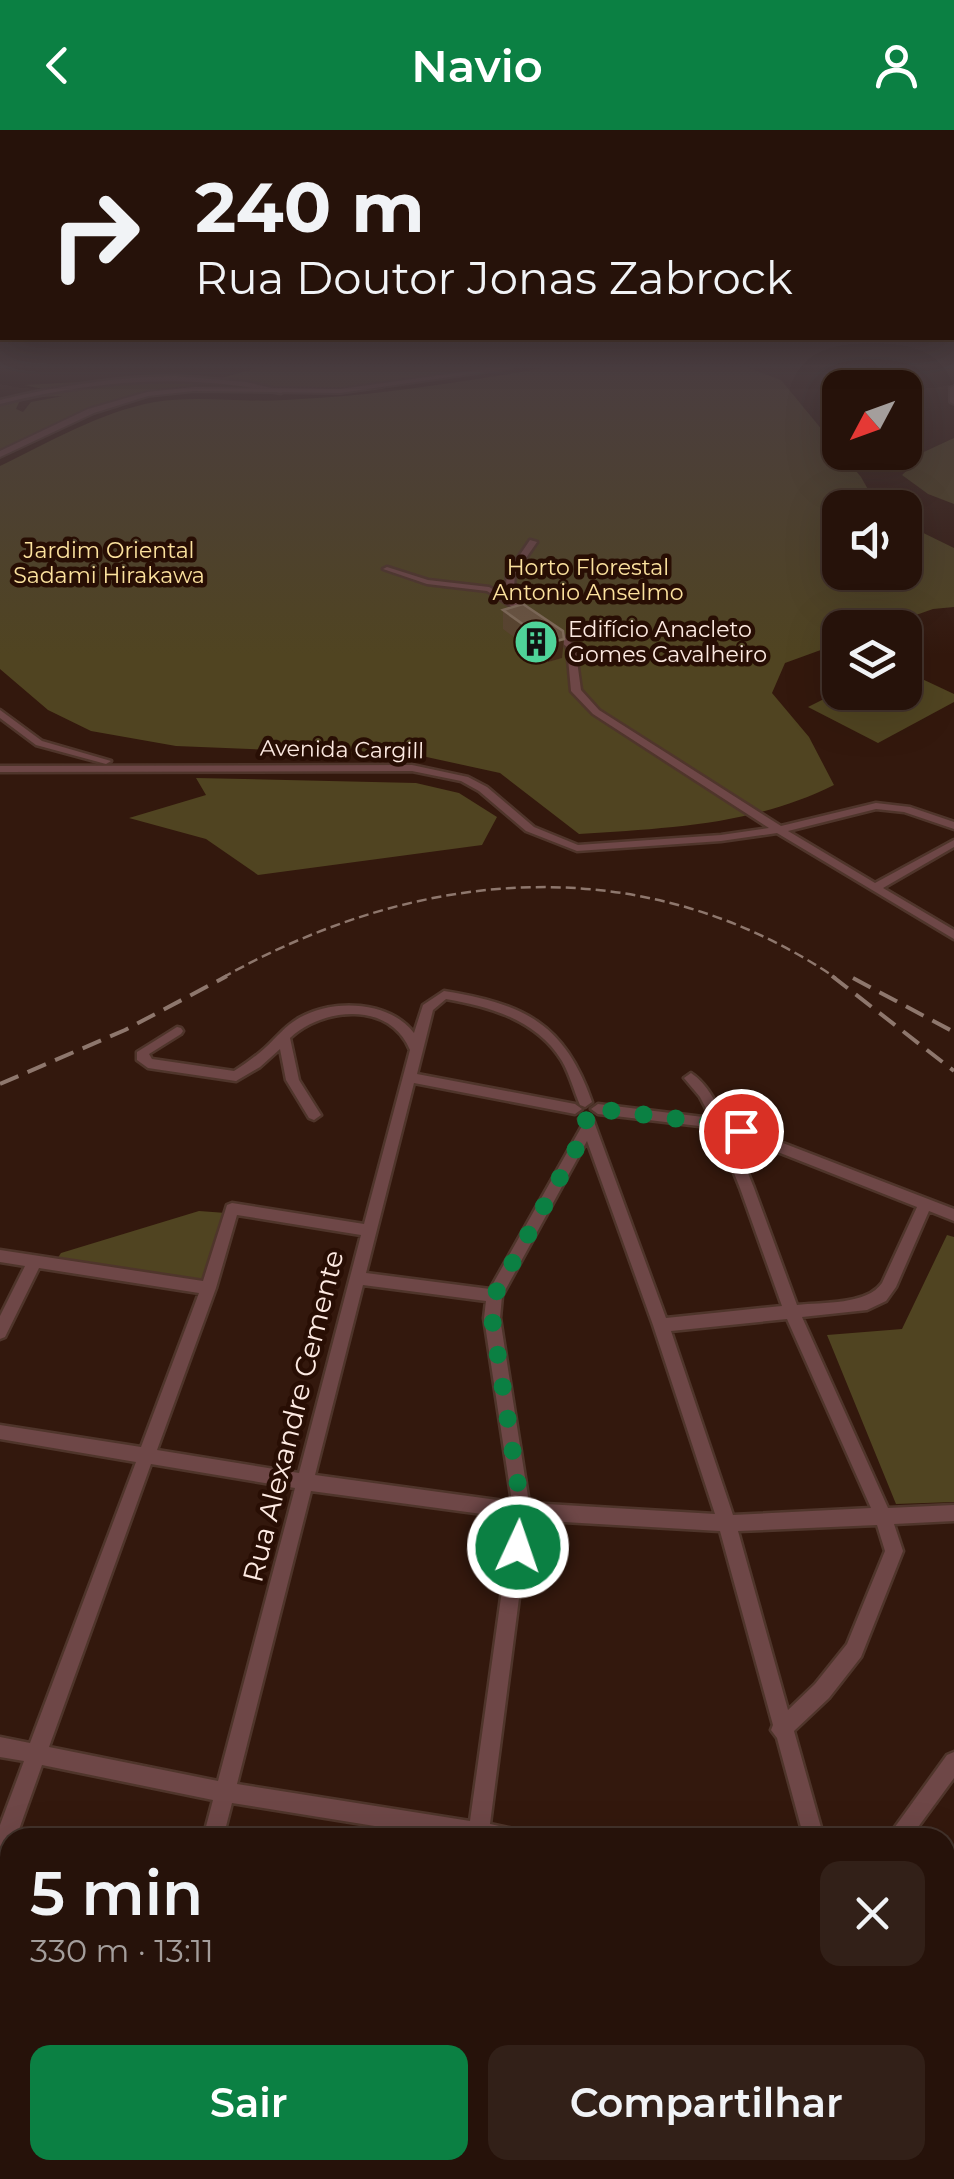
<!DOCTYPE html>
<html lang="pt">
<meta charset="utf-8">
<style>
body{margin:0;font-family:Montserrat,sans-serif;background:#322018;color:#f1f3f6;height:100vh;display:flex;flex-direction:column;font-size:38px;white-space:nowrap}
*{box-sizing:border-box;margin:0}
p{font-size:32px;color:#a49e9c}
.icon{flex:none;width:55px;height:55px;fill:none;stroke:currentColor;stroke-width:2;stroke-linecap:round;stroke-linejoin:round}
.map{position:relative;flex:1;overflow:hidden}
.drawer{position:absolute;left:0px;top:1698px;width:955px;height:352px;display:flex;flex-direction:column;background:#26120a;border-radius:30px 30px 0 0;box-shadow:0 10px 40px #0002,0 0 0 2px #42322b}
.drawer>*{flex:none}
.hud{position:absolute;left:0px;top:0px;width:955px;height:210px;box-shadow:0 10px 40px #0002,0 0 0 2px #42322b;background:#26120a;color:#f1f3f6;overflow:hidden}
.needle{width:65px;rotate:229deg}
.controls{position:absolute;left:822px;top:240px;display:grid;gap:20px}
.controls a{display:grid;place-items:center;width:100px;height:100px;border-radius:20px;background:#26120a;box-shadow:0 10px 40px #0002,0 0 0 2px #42322b;font-size:50px}
.pin{position:absolute;display:grid;place-items:center;width:85px;height:85px;color:#fff;margin:-42px;border:5px solid #fff;border-radius:50%;box-shadow:0 2px 10px #0007}
.me{position:absolute;width:110px;margin:-55px;rotate:3deg;stroke-linejoin:round;filter:drop-shadow(0 0 8px #0008)}
.turn{display:flex;align-items:center;gap:35px;height:210px;padding:0 30px;font-size:45px}
.turn .icon{width:130px;height:130px;stroke-width:2.5}
.turn b{display:block;font-size:70px;line-height:85px}
.round{display:grid;place-items:center;flex:none;width:105px;height:105px;border-radius:20px;background:#322018}
.headline{display:flex;align-items:center;justify-content:space-between;height:170px;padding:0 30px}
h1{font-size:60px;font-weight:600;line-height:75px}
.button{display:flex;gap:20px;margin-top:auto;padding:20px 30px}
.button a{flex:1;height:115px;border-radius:20px;background:#0b8043;color:#fff;font-size:40px;font-weight:600;line-height:115px;text-align:center}
.button a+a{background:#322018;color:#f1f3f6}
header{display:flex;justify-content:space-between;align-items:center;height:130px;padding:0 30px;background:#0b8043;color:#fff;font-size:45px;font-weight:600}
.map>svg:first-child{display:block}
.green{fill:#504421}
.lines{fill:none;stroke-linecap:round;stroke-linejoin:round}
.minor-casing{stroke:#4f352b;stroke-width:5}
.tertiary-casing{stroke:#4f352b;stroke-width:4}
.minor{fill:#6e4747;fill-rule:evenodd}
.tertiary{fill:#6e4747;fill-rule:evenodd}
.rail-far1{stroke:#8e776d;stroke-width:2.5;stroke-dasharray:10 5;stroke-linecap:butt}
.rail{stroke:#8e776d;stroke-width:4;stroke-dasharray:20 10;stroke-linecap:butt}
.wall{fill:#59442e}
.shaded-wall{fill:#432b18}
.building{fill:#6b5541;stroke:#826d5a;stroke-width:2.5}
.route{stroke:#0b8043;stroke-width:18;stroke-dasharray:0 32.4}
.labels{text-anchor:middle;stroke-width:9;stroke-linejoin:round;paint-order:stroke}
.far-park-label{font-size:22px;fill:#fce29e;stroke:#280e04}
.far-poi-label{font-size:22px;fill:#fdeae2;stroke:#280e04;text-anchor:start}
.far-street-label{font-size:22px;fill:#fdeae2;stroke:#280e04}
.street-label{font-size:28px;fill:#fdeae2;stroke:#280e04}
</style>
<header><svg class="icon" aria-label="back" viewBox="0 0 24 24"><path d="M15 5l-7 7 7 7"/></svg>Navio<svg class="icon" aria-label="person" viewBox="0 0 24 24"><circle cx="12" cy="8" r="4"/><path d="M4 21q1-7 8-7t8 7"/></svg></header>
<div class="map">
<svg width="954" height="2049" viewBox="0 0 954 2049">
<rect width="100%" height="100%" fill="#33180d"/>
<g class="green">
<path d="M257 238H480C411 261 292 266 222 248Z"/>
<path d="M544 238H748L781 250 861 347 878 377 840 378V442H905V394L954 418V477L933 479 882 497 840 498V513L785 533 772 563 809 607 834 655C754 695 668 698 579 704L500 643 422 626 176 616 91 601 48 580 0 539V336C50 312 100 282 155 272 199 265 242 273 285 270 373 266 458 253 544 238Z"/>
<path d="M139 249 208 253 120 269 0 320V275L20 270 16 279 23 282 31 272 63 266 37 267 48 260 24 255Z"/>
<path d="M954 308V374L928 364 902 345 915 333 913 327Z"/>
<path d="M905 541 954 564V572L878 613 808 577 840 561 905 562Z"/>
<path d="M196 648 416 653 459 663 497 687 482 715 258 745 206 709 129 688 206 665Z"/>
<path d="M199 1081 226 1083 203 1155 57 1129 61 1123Z"/>
<path d="M947 1105 954 1107V1372L896 1374 827 1205 902 1199Z"/>
<path d="M0 1867 10 1876V2040H140L136 2049H0Z"/>
</g>
<g class="lines">
<defs>
<g id="minor">
<path d="M175 246 246 252 284 261 281 263C183 243 97 250 0 274V270C58 256 115 247 175 246Z"/>
<path d="M530 410 537 412 515 444 513 471 531 482 532 484 528 487 487 461 427 454 383 439 387 437 428 450 489 457 505 466 507 444Z"/>
<path d="M547 497H553L575 516 581 560 599 580 781 696 876 673 910 677 954 692V699L904 682 876 679 788 701 875 753 954 710V717L883 758 954 800V809L777 703 721 711 577 721 526 701 479 661 461 651 412 641 0 642V636L412 635 468 647 487 657 534 697 578 715 721 705 769 698 593 584 571 561 567 517 547 501Z"/>
<path d="M0 580 42 611 111 631 106 634 36 615 0 588Z"/>
<path d="M444 861C523 874 564 892 592 972L585 977 580 975C574 961 570 945 562 931 537 890 491 877 446 869L433 880 417 944 575 974 582 979 575 984 414 953 366 1143 490 1159 582 996 579 989 586 984 593 989 666 1188 782 1176 740 1058 716 998 598 984 591 979 598 974 711 988 700 967 684 948 691 943C708 954 716 974 726 991L954 1079V1091L929 1081 896 1157 886 1171 867 1180 802 1187 888 1378 954 1375V1391L894 1394 903 1421 861 1527 829 1568 794 1601 824 1708H804L777 1608 771 1600 773 1595 720 1401 529 1390 490 1694 523 1701 526 1708H449L232 1673 223 1708H203L213 1670 42 1635 16 1708H10V1723L7 1729 0 1732V1695L24 1631 0 1627V1607L30 1613 136 1332 0 1309V1295L141 1317 199 1163 39 1138 5 1207 0 1209V1186L25 1136 0 1132V1120L203 1151 227 1075 232 1073 364 1094 410 920C390 871 323 877 290 908L299 950 321 985 314 990 309 988 286 950 280 919 260 937 236 951 148 938 137 930V922L177 897 181 898 183 901 181 904 149 924 152 929 234 941C245 934 255 927 265 918 277 907 285 896 299 888 333 868 390 871 414 903L423 875ZM732 1004 917 1077 882 1153C867 1175 823 1172 797 1175L754 1058ZM587 1011 653 1195 715 1384 529 1373 500 1188 502 1166ZM237 1085 361 1105 299 1343 157 1320 216 1158ZM363 1155 486 1171 484 1188 512 1372 315 1345ZM787 1189 871 1378 733 1385 671 1201ZM151 1334 295 1358 218 1651 49 1617ZM311 1361 512 1388 470 1691 237 1654ZM877 1395 885 1421 847 1514 815 1554 788 1580 738 1401Z"/>
<path d="M954 1622V1648L910 1708H887L947 1625Z"/>
<path d="M0 1820 10 1825V1849L0 1844Z"/>
<path d="M267 2040H299L303 2049H272Z"/>
<path d="M427 2040H451L450 2049H426Z"/>
<path d="M612 2040H639L635 2049H608Z"/>
<path d="M913 2040H937L940 2049H916Z"/>
</g>
<g id="tertiary">
<path d="M492 238H511L340 263 194 261 148 266 94 283 0 327V321L88 279 147 262 194 257 340 259Z"/>
<path d="M954 256V274L950 272V258Z"/>
</g>
</defs>
<use href="#minor" class="minor-casing"/>
<use href="#tertiary" class="tertiary-casing"/>
<use href="#minor" class="minor"/>
<use href="#tertiary" class="tertiary"/>
<path class="rail-far1" d="M222 848C419 737 642 717 836 848"/>
<g class="rail">
<path d="M832 846 954 941"/>
<path d="M853 848 954 902"/>
<path d="M0 954 125 900 227 846"/>
</g>
</g>
<path class="wall" d="M503 480 564 509 562 528 548 532 503 499Z"/>
<path class="shaded-wall" d="M564 509 562 528 548 532 549 513Z"/>
<path class="building" d="M523 474 563 501 564 509 549 513 503 480Z"/>
<linearGradient id="sky" x2="0" y2="1"><stop stop-color="#1c0d07"/><stop offset="0.45" stop-color="#4a3d40"/><stop offset="1" stop-color="#4a3d40" stop-opacity="0"/></linearGradient>
<rect width="954" height="525" fill="url(#sky)"/>
<g class="lines">
<path class="route" d="M518 1417 522 1381 492 1188 494 1166 587 999 586 989 596 986 598 979 720 994 741 1001"/>
</g>
<defs>
<symbol id="building-disc" viewBox="-11 -11 22 22"><circle r="9.5" fill="#4fd399" stroke="#280e04"/><path d="M-4-6H4V6H1V3H-1V6H-4ZM-2.5-4.3h1.7v1.8h-1.7ZM.8-4.3h1.7v1.8H.8ZM-2.5-1h1.7V.8h-1.7ZM.8-1h1.7V.8H.8Z" fill="#111"/></symbol>
</defs>
<g fill-rule="evenodd">
<use href="#building-disc" x="511" y="487" width="50" height="50"/>
</g>
<g class="labels">
<g class="far-park-label">
<text x="109" y="428">Jardim Oriental<tspan x="109" dy="25">Sadami Hirakawa</tspan></text>
<text x="588" y="445">Horto Florestal<tspan x="588" dy="25">Antonio Anselmo</tspan></text>
</g>
<g class="far-poi-label">
<text x="568" y="507">Edifício Anacleto<tspan x="568" dy="25">Gomes Cavalheiro</tspan></text>
</g>
<g class="far-street-label">
<text transform="translate(342 619) rotate(1)" y="8">Avenida Cargill</text>
</g>
<g class="street-label">
<text transform="translate(293 1286) rotate(-76)" y="10">Rua Alexandre Cemente</text>
</g>
</g>
</svg>
<div class="controls">
<a><svg class="needle" viewBox="-14 -14 28 28"><path d="M0-13l5 13h-10z" fill="#e53935"/><path d="M0 13l5-13h-10z" fill="#a49e9c"/></svg></a>
<a><svg class="icon" aria-label="sound" viewBox="0 0 24 24"><path d="M4 9h4l5-4v14l-5-4H4zM17 9q2 3 0 6"/></svg></a>
<a><svg class="icon" aria-label="layers" viewBox="0 0 24 24"><path d="M12 4l9 5-9 5-9-5zM3 14l9 5 9-5"/></svg></a>
</div>
<div class="pin" style="left:741px;top:1001px;background:#d93025"><svg class="icon" aria-label="arrive" viewBox="0 0 24 24"><path d="M6 21V4h12l-3 4 3 4H6"/></svg></div>
<svg class="me" style="left:518px;top:1417px" viewBox="-20 -20 40 40"><circle r="17" fill="#0b8043" stroke="#fff" stroke-width="3"/><path d="M0-11L8 9 0 5-8 9z" fill="#fff"/></svg>
<div class="hud">
<div class="turn"><svg class="icon" aria-label="right" viewBox="0 0 24 24"><path d="M7 20v-9h11M14 6l5 5-5 5"/></svg><div><b>240 m</b>Rua Doutor Jonas Zabrock</div></div>
</div>
<section class="drawer">
<div class="headline"><div><h1>5 min</h1><p>330 m · 13:11</p></div><a class="round"><svg class="icon" aria-label="close" viewBox="0 0 24 24"><path d="M6 6l12 12M18 6L6 18"/></svg></a></div>
<div class="button"><a>Sair</a><a>Compartilhar</a></div>
</section>
</div>
